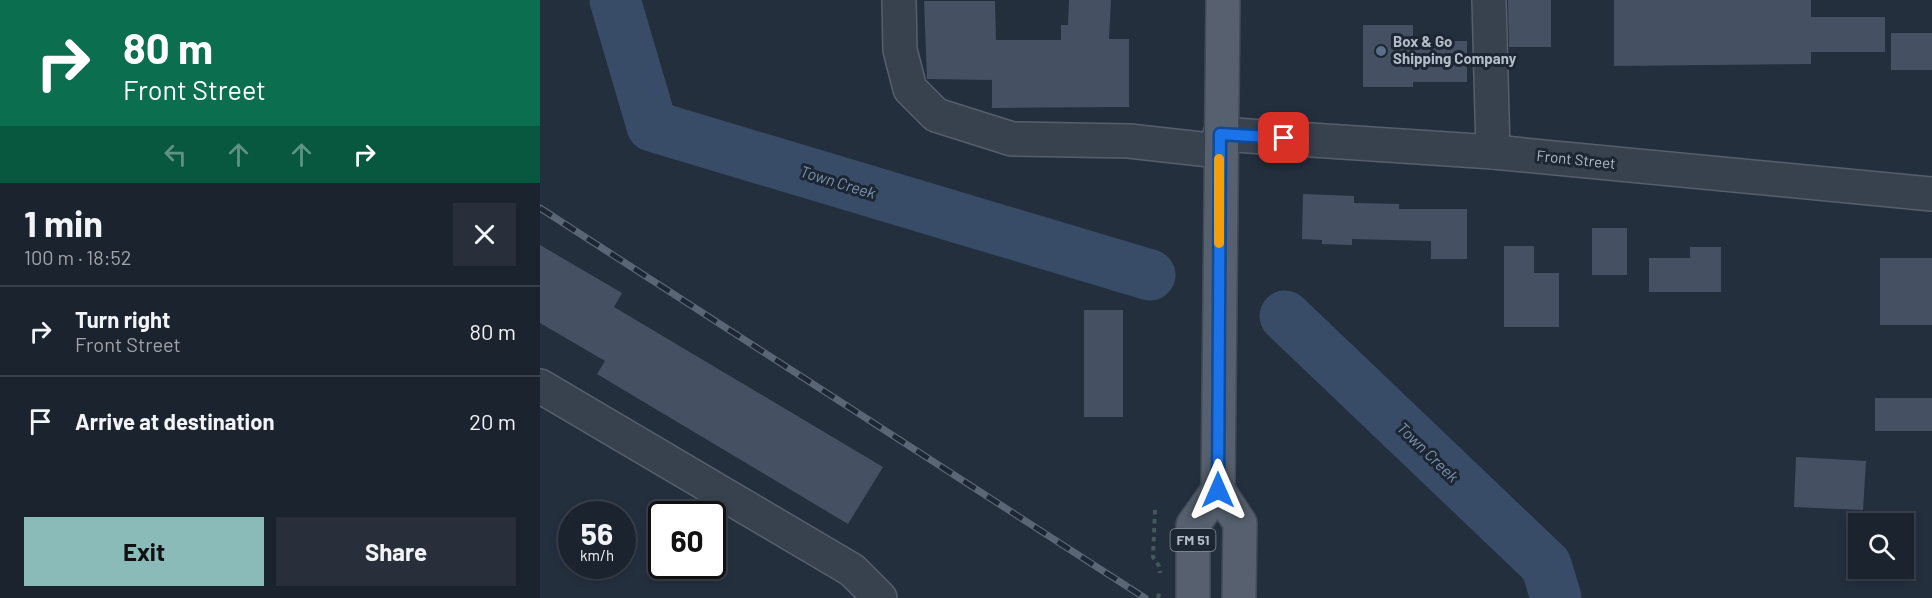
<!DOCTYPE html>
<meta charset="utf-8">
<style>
body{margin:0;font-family:Barlow,sans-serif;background:#282f3a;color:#f1f3f6;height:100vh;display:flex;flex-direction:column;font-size:22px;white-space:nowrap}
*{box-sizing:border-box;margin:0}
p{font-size:20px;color:#a0a4aa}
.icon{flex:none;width:33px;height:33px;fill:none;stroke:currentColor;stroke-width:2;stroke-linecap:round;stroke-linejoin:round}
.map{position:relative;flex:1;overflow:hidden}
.drawer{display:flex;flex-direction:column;background:#1b232e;width:540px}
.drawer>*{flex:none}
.banner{background:#0b6e4f;color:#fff;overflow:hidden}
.tools{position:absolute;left:1308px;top:513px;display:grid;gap:12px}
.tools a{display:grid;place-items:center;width:66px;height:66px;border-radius:0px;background:#1b232e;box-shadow:0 3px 9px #0003,0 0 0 2px #39404a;font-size:30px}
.speed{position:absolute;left:18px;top:501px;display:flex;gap:12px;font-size:30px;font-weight:700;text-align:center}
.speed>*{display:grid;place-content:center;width:78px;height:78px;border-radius:50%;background:#1b232e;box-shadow:0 3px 9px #0003,0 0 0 2px #39404a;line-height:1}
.speed small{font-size:15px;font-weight:400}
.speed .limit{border:3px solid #111;border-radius:9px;background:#fff;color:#111}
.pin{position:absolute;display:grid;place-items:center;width:51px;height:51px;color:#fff;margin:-26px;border-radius:12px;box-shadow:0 3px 9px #0006}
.me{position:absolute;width:66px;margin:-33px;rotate:0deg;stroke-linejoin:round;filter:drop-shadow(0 0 4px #0008)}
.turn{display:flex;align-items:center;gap:21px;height:126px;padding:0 24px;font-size:27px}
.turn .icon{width:78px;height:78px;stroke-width:2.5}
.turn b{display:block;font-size:42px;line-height:51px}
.lanes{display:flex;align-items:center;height:57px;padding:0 24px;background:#0003;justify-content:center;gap:30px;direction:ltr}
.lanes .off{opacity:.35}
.round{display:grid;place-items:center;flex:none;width:63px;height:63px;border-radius:0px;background:#282f3a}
.overview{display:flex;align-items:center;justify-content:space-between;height:102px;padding:0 24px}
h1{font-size:36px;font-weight:700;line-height:45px}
.primary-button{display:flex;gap:12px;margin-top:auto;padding:12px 24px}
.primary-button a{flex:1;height:69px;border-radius:0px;background:#8bbbb9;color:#111;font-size:24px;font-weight:700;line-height:69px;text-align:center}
.primary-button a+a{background:#282f3a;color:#f1f3f6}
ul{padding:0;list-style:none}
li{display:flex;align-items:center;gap:18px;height:90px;padding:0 24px;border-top:2px solid #39404a}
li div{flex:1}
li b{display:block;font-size:22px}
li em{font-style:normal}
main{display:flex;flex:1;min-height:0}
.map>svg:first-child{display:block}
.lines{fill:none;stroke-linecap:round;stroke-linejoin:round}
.river{stroke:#394c67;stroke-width:51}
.building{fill:#455162}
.minor-casing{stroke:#565f6c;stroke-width:36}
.major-casing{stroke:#414a57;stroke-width:36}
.path{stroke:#44595c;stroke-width:4;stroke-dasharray:4.5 4.5;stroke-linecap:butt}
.minor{stroke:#38414e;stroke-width:33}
.major{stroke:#56606e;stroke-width:33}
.rail-casing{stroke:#5a6575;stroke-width:7}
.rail{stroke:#1d2633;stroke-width:4.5;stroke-dasharray:14;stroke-linecap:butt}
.route-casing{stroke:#114b97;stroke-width:15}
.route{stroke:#1a73e8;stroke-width:10}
.slow{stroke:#f59e0b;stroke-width:10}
.service-dot{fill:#5c6f8a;stroke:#1d2633;stroke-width:2}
.labels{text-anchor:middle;stroke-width:6;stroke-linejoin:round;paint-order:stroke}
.shield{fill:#1d2633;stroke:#878f9c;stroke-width:1.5}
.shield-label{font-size:14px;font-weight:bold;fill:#b4bcc9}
.poi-label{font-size:15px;font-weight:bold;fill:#b4bcc9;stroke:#1d2633;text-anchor:start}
.street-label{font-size:15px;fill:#b4bcc9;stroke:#1d2633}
.water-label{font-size:16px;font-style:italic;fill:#7c92b1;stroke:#1d2633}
</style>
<main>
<section class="drawer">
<div class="banner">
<div class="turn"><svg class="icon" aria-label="right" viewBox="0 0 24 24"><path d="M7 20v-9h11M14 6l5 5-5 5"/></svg><div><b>80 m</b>Front Street</div></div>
<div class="lanes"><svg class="icon off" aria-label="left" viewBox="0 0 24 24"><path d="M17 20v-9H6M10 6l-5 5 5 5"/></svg><svg class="icon off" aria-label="ahead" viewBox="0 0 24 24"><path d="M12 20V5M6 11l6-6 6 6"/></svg><svg class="icon off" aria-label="ahead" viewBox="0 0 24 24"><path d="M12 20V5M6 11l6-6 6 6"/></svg><svg class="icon" aria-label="right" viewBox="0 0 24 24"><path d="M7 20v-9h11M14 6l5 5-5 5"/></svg></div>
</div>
<div class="overview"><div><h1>1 min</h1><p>100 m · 18:52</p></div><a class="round"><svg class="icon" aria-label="close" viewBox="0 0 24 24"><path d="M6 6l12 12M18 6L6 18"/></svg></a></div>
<ul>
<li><svg class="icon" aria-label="right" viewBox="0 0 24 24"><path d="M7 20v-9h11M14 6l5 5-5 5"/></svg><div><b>Turn right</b><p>Front Street</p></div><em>80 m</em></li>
<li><svg class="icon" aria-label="arrive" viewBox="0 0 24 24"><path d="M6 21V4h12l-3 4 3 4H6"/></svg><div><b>Arrive at destination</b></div><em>20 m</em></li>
</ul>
<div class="primary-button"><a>Exit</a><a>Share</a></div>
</section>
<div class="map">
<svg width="1392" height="598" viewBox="0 0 1392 598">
<rect width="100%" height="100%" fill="#242f3e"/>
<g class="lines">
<g class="river">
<path d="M75 0 112 126 610 275"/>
<path d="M745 316 1006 565 1016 598"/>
</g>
</g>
<g class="building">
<path d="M529 0H571L569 39H589V107L452 108V80L387 79 384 1H455L456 40H521V25H528Z"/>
<path d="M968 0H1011V47H969Z"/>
<path d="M1074 0H1271V17H1345V52H1271V64L1074 66Z"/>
<path d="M823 25H873V41H927V82H873V87H823Z"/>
<rect x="1351" y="33" width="41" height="37"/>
<path d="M763 194 814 196V203L859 204V209H927V259H891V241L812 239V245L782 244V240L762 239Z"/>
<rect x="1052" y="228" width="35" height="47"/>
<path d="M0 245 82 293 74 307 343 467 308 524 57 374 65 361 0 323Z"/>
<path d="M964 246H994V273H1019V327H964Z"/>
<path d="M1150 247H1181V292H1109V258H1150Z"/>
<rect x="1340" y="258" width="52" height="67"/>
<rect x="544" y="310" width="39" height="107"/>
<rect x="1335" y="398" width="57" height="33"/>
<path d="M1256 457 1326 461 1323 510 1254 507Z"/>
</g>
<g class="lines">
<defs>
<g id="minor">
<path d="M359 0 360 50 370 89 396 115 472 139 589 141 679 151"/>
<path d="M949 0 953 152"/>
<path d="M680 134 953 152 1392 194"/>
<path d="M0 386 312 570 340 598"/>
</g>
<g id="major">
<path d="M683 0 678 490 700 523 699 598"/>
<path d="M653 598V525L678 490"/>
</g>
</defs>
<use href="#minor" class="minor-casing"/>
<use href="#major" class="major-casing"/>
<g class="path">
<path d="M615 510 613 557 619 566 620 573"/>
<path d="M618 598 620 590"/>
</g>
<use href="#minor" class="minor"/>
<use href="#major" class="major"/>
<defs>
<path id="rail" d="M0 208 605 598"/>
</defs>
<use href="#rail" class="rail-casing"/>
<use href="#rail" class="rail"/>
</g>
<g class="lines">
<defs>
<path id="route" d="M678 490 680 134 744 138"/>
</defs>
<use href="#route" class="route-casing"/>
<use href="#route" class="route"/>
<path class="slow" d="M679 243V159"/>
</g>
<circle class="service-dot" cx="841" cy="51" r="6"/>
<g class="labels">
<rect class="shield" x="630.5" y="529" width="45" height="22" rx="4.5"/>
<g class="shield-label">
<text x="653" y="545">FM 51</text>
</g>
<g class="poi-label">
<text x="853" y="47">Box &amp; Go<tspan x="853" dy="17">Shipping Company</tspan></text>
</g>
<g class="street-label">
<text transform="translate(1036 160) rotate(6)" y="5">Front Street</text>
</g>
<g class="water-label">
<text transform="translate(298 182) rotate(17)" y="6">Town Creek</text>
<text transform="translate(888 452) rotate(44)" y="6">Town Creek</text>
</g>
</g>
</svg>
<div class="tools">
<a><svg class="icon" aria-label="search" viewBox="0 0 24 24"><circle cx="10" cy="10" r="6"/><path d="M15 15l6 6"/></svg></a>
</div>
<div class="speed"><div>56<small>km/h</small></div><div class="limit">60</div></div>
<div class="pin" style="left:744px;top:138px;background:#d93025"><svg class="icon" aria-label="arrive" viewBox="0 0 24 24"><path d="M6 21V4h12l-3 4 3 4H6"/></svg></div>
<svg class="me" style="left:678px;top:490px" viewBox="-20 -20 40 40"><path d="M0-17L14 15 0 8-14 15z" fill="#1a73e8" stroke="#fff" stroke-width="4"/></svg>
</div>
</main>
